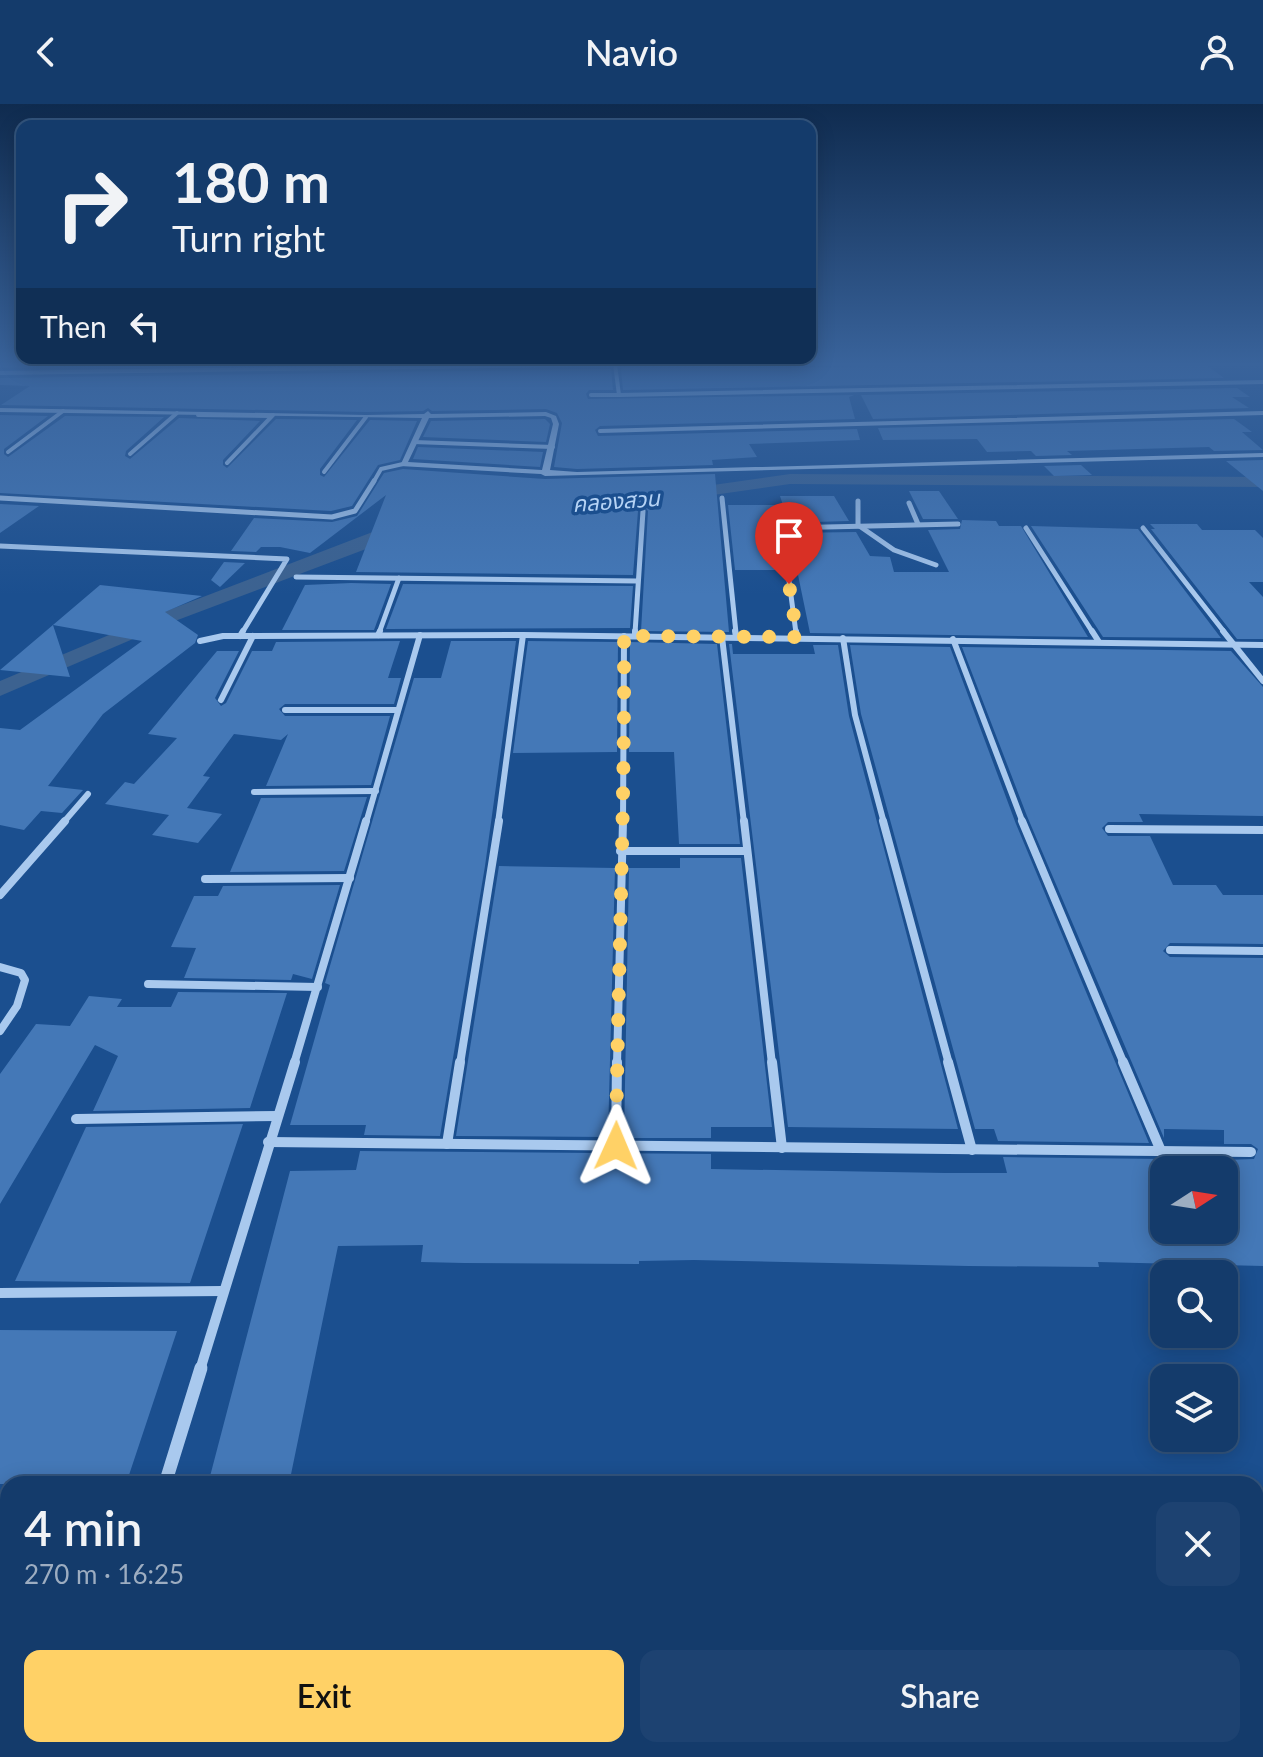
<!DOCTYPE html>
<meta charset="utf-8">
<style>
body{margin:0;font-family:Lato,"Noto Sans Thai",sans-serif;background:#1d4271;color:#f1f3f6;height:100vh;display:flex;flex-direction:column;font-size:30px;white-space:nowrap}
*{box-sizing:border-box;margin:0}
p{font-size:26px;color:#9dadc1}
.icon{flex:none;width:44px;height:44px;fill:none;stroke:currentColor;stroke-width:2;stroke-linecap:round;stroke-linejoin:round}
.map{position:relative;flex:1;overflow:hidden}
.panel{position:absolute;left:0px;top:1372px;width:1264px;height:282px;display:flex;flex-direction:column;background:#143b6b;border-radius:24px 24px 0 0;box-shadow:0 4px 20px #0003,0 0 0 2px #33557e}
.panel>*{flex:none}
.guide{position:absolute;left:16px;top:16px;width:800px;height:244px;border-radius:16px;box-shadow:0 4px 20px #0003,0 0 0 2px #33557e;background:#143b6b;color:#f1f3f6;overflow:hidden}
.needle{width:52px;rotate:78deg}
.tools{position:absolute;left:1150px;top:1052px;display:grid;gap:16px}
.tools a{display:grid;place-items:center;width:88px;height:88px;border-radius:16px;background:#143b6b;box-shadow:0 4px 20px #0003,0 0 0 2px #33557e;font-size:40px}
.pin{position:absolute;display:grid;place-items:center;width:68px;height:68px;color:#fff;margin:-82px -34px;border-radius:50% 50% 50% 0;rotate:-45deg;box-shadow:0 0 8px #0007}
.pin .icon{rotate:45deg}
.me{position:absolute;width:88px;margin:-44px;rotate:1deg;stroke-linejoin:round;filter:drop-shadow(0 0 6px #0008)}
.turn{display:flex;align-items:center;gap:28px;height:168px;padding:0 24px;font-size:36px}
.turn .icon{width:104px;height:104px;stroke-width:2.5}
.turn b{display:block;font-size:56px;line-height:68px}
.then{display:flex;align-items:center;height:76px;padding:0 24px;background:#0003;gap:16px;font-size:30px}
.round{display:grid;place-items:center;flex:none;width:84px;height:84px;border-radius:16px;background:#1d4271}
.headline{display:flex;align-items:center;justify-content:space-between;height:136px;padding:0 24px}
h1{font-size:48px;font-weight:600;line-height:60px}
.primary-button{display:flex;gap:16px;margin-top:auto;padding:16px 24px}
.primary-button a{flex:1;height:92px;border-radius:16px;background:#ffd166;color:#111;font-size:32px;font-weight:600;line-height:92px;text-align:center}
.primary-button a+a{background:#1d4271;color:#f1f3f6}
header{display:flex;justify-content:space-between;align-items:center;height:104px;padding:0 24px;background:#143b6b;font-size:36px;font-weight:600}
.map>svg:first-child{display:block}
.lines{fill:none;stroke-linecap:round;stroke-linejoin:round}
.canal{fill:#3c6290;fill-rule:evenodd}
.building{fill:#4478b7}
.minor-far5{stroke:#a9c9ee;stroke-width:4}
.minor-far4{stroke:#a9c9ee;stroke-width:5}
.minor-far3{stroke:#a9c9ee;stroke-width:6}
.minor-far2{stroke:#a9c9ee;stroke-width:8}
.minor-far1{stroke:#a9c9ee;stroke-width:10}
.minor{stroke:#a9c9ee;stroke-width:13}
.tertiary{fill:#a9c9ee;fill-rule:evenodd}
.route{stroke:#ffd166;stroke-width:14;stroke-dasharray:0 25.2}
.labels{text-anchor:middle;stroke-width:7;stroke-linejoin:round;paint-order:stroke}
.far-water-label{font-size:22px;font-style:italic;fill:#b5d3f5;stroke:#1b4f8f}
</style>
<header><svg class="icon" aria-label="back" viewBox="0 0 24 24"><path d="M15 5l-7 7 7 7"/></svg>Navio<svg class="icon" aria-label="person" viewBox="0 0 24 24"><circle cx="12" cy="8" r="4"/><path d="M4 21q1-7 8-7t8 7"/></svg></header>
<div class="map">
<svg width="1263" height="1653" viewBox="0 0 1263 1653">
<rect width="100%" height="100%" fill="#1b4f8f"/>
<g class="lines">
<g class="canal">
<path d="M790 370 1263 373V383L790 380 678 396 669 391 678 386Z"/>
<path d="M405 419 411 420 414 424 411 428 175 517 0 592V577L161 509 383 424Z"/>
</g>
</g>
<g class="building">
<path d="M0 260H151L0 264Z"/>
<path d="M1028 260H1205L1224 274 623 286 621 265 633 261H749L750 264Z"/>
<path d="M611 265 613 286H589L586 290 588 295 854 291 849 293 855 315 600 322 595 326 598 332 857 325 860 336 749 340 757 353 712 356 713 361 577 365 554 363 562 319 557 309 546 305 432 307 428 304 423 307 366 308 1 301 30 282 0 281V274Z"/>
<path d="M1237 284 1250 293H1232L1249 304 873 315 861 291Z"/>
<path d="M0 311 48 312 4 345V350L8 353 65 312 164 313 126 347 125 352 130 355 179 314 260 317 223 356V361L227 364 276 315 357 316 320 365V371L324 373 370 316 417 317 400 356 378 361 352 402 331 407 0 389Z"/>
<path d="M545 315 550 320 546 338 423 333 431 317Z"/>
<path d="M1234 315 1252 328H1242L1263 346 1214 347 1209 343 1067 347 1072 351 1036 352 1031 347 987 348 977 335 883 336 878 324Z"/>
<path d="M418 343 543 348 540 363 413 355Z"/>
<path d="M1263 356V387L1226 357Z"/>
<path d="M1081 361 1092 371 1054 372 1044 362Z"/>
<path d="M403 365 545 375 715 370 729 528 641 527 648 407 644 402 638 407 633 471 356 468 386 391 310 449 280 443H261L256 448 231 447 254 414 332 418 357 412 384 369Z"/>
<path d="M909 387H939L958 415H923Z"/>
<path d="M780 392H834L849 417 780 419 777 425 782 466H735L728 401H783Z"/>
<path d="M0 400 39 402 0 429Z"/>
<path d="M962 416 996 417 999 422H1021L1088 533 810 529 797 466H793L788 429 856 428 870 452 890 453 894 468H949L928 426 960 425Z"/>
<path d="M1150 420H1197L1202 426H1255L1263 434V478H1249L1263 493V535H1237L1151 425H1155Z"/>
<path d="M1031 422 1138 425 1221 534 1103 533Z"/>
<path d="M224 458 245 459 220 483 211 476Z"/>
<path d="M351 479 391 480 374 526H282L305 481Z"/>
<path d="M403 480 633 482 630 524 386 525Z"/>
<path d="M100 481 202 492 165 508 198 531 195 539 103 610 48 682 83 686 62 709 41 707 24 726 0 721V624L20 626 142 537 53 521 70 573 0 566Z"/>
<path d="M400 537 388 574H401L394 600H285L279 605 285 612H390L371 681 266 682 288 630 281 636 234 630 203 672 210 673 187 704 222 710 198 739 152 731 169 711 105 700 125 678 134 680 177 634 148 630 217 547H239L215 594 221 602 226 599 252 547H272L276 538Z"/>
<path d="M451 537H516L485 762 440 1032 364 1031 366 1021H290L330 881 325 879 414 574H441Z"/>
<path d="M528 537 618 538 617 648 513 649Z"/>
<path d="M630 538 717 540 740 740H679L674 648H629Z"/>
<path d="M729 540H732L733 550H815L813 541H838L849 612 958 1025 788 1023Z"/>
<path d="M850 541 950 543 1016 720 1149 1039 998 1037 994 1025H975L861 610Z"/>
<path d="M962 543 1231 547 1263 583V712L1139 710 1143 718H1108L1102 724 1108 732H1150L1173 781H1216L1223 791H1263V840L1170 839 1163 847 1170 853 1263 854V1162L1098 1158 1099 1163 968 1162 694 1156 639 1157V1160L464 1159 421 1158 423 1141 338 1142 289 1380H208L290 1067 356 1066 360 1047 711 1050V1065L945 1069H1007L1003 1053 1164 1055V1126H1224V1056L1254 1055 1258 1045 1251 1040H1224V1026L1164 1025V1034L1027 712Z"/>
<path d="M367 693 344 767 230 768 261 694Z"/>
<path d="M680 754H741L772 1023H711V1034H624L629 764H680Z"/>
<path d="M499 762 615 764 608 1033 456 1032Z"/>
<path d="M340 781 312 875 293 870 291 876 184 874 196 844 171 843 194 792H218L223 782Z"/>
<path d="M178 888 287 889 250 1004 93 1007 118 952 95 941 0 1100V970L36 920 70 922 89 892 122 895 117 903H171Z"/>
<path d="M243 1020 190 1179 15 1177 86 1023Z"/>
<path d="M0 1226 177 1227 126 1380H0Z"/>
</g>
<g class="lines">
<g class="minor-far5">
<path d="M615 260 619 291 1263 278"/>
<path d="M0 269 628 260"/>
<path d="M591 291H619"/>
<path d="M198 311 271 312"/>
<path d="M600 327 1263 309"/>
<path d="M414 338 553 343"/>
<path d="M8 348 63 307"/>
<path d="M130 350 177 309"/>
<path d="M227 359 273 311"/>
<path d="M324 368 366 313"/>
<path d="M373 379 381 365 403 360"/>
</g>
<g class="minor-far4">
<path d="M0 394 332 413 355 407 374 377"/>
<path d="M722 394 736 529"/>
<path d="M858 397V421L894 446 936 461"/>
<path d="M909 399 918 420"/>
<path d="M1026 424 1093 529"/>
<path d="M1143 424 1225 529"/>
<path d="M0 442 287 455 242 529"/>
<path d="M296 473 637 477"/>
<path d="M379 529 399 474"/>
<path d="M635 529 643 407"/>
<path d="M796 529 782 424 958 420"/>
</g>
<g class="minor-far3">
<path d="M735 527 736 533"/>
<path d="M796 527 797 533"/>
<path d="M1092 527 1099 538"/>
<path d="M1223 527 1263 577"/>
<path d="M378 531 380 527"/>
<path d="M240 532 243 527"/>
<path d="M635 532V527"/>
<path d="M722 533 744 719"/>
<path d="M843 534 855 611 884 719"/>
<path d="M953 535 1023 719"/>
<path d="M200 537 223 532 523 531 1263 541"/>
<path d="M221 596 253 532"/>
<path d="M285 606H397"/>
<path d="M254 688 376 687"/>
<path d="M63 719 88 690"/>
<path d="M366 719 420 531"/>
<path d="M498 719 523 531"/>
<path d="M623 719 624 532"/>
</g>
<g class="minor-far2">
<path d="M744 717 772 960"/>
<path d="M883 717 949 960"/>
<path d="M1022 717 1124 960"/>
<path d="M1109 725 1263 726"/>
<path d="M620 747H746"/>
<path d="M205 775 350 774"/>
<path d="M0 791 65 717"/>
<path d="M1170 846 1263 847"/>
<path d="M0 863 21 869 25 876 17 902 0 927"/>
<path d="M148 880 318 883"/>
<path d="M294 960 366 717"/>
<path d="M460 960 499 717"/>
<path d="M617 960 623 717"/>
</g>
<g class="minor-far1">
<path d="M772 958 782 1044"/>
<path d="M948 958 972 1046"/>
<path d="M1123 958 1161 1047"/>
<path d="M76 1015 277 1012"/>
<path d="M268 1038 1251 1048"/>
<path d="M447 1040 460 958"/>
<path d="M616 1042 617 958"/>
<path d="M0 1189 223 1187"/>
<path d="M200 1266 295 958"/>
</g>
<g class="minor">
<path d="M165 1380 201 1264"/>
<path d="M0 1415H8"/>
<path d="M81 1653 83 1646"/>
</g>
<path class="tertiary" d="M0 304 366 311 424 310 428 307 431 310 546 308 556 312 559 320 550 366 577 368 1263 349V353L545 372 541 370 400 362 422 314 0 308ZM545 312 551 314 553 320 542 366 408 358 429 314Z"/>
</g>
<linearGradient id="sky" x2="0" y2="1"><stop stop-color="#0f2b4f"/><stop offset="0.53" stop-color="#39639b"/><stop offset="1" stop-color="#39639b" stop-opacity="0"/></linearGradient>
<rect width="1263" height="491" fill="url(#sky)"/>
<g class="lines">
<path class="route" d="M616 1042C618 872 625 702 624 532L797 533 789 480"/>
</g>
<g class="labels">
<g class="far-water-label">
<text transform="translate(616 397) rotate(-4)" y="8">คลองสวน</text>
</g>
</g>
</svg>
<div class="tools">
<a><svg class="needle" viewBox="-14 -14 28 28"><path d="M0-13l5 13h-10z" fill="#e53935"/><path d="M0 13l5-13h-10z" fill="#9dadc1"/></svg></a>
<a><svg class="icon" aria-label="search" viewBox="0 0 24 24"><circle cx="10" cy="10" r="6"/><path d="M15 15l6 6"/></svg></a>
<a><svg class="icon" aria-label="layers" viewBox="0 0 24 24"><path d="M12 4l9 5-9 5-9-5zM3 14l9 5 9-5"/></svg></a>
</div>
<div class="pin" style="left:789px;top:480px;background:#d93025"><svg class="icon" aria-label="arrive" viewBox="0 0 24 24"><path d="M6 21V4h12l-3 4 3 4H6"/></svg></div>
<svg class="me" style="left:616px;top:1042px" viewBox="-20 -20 40 40"><path d="M0-17L14 15 0 8-14 15z" fill="#ffd166" stroke="#fff" stroke-width="4"/></svg>
<div class="guide">
<div class="turn"><svg class="icon" aria-label="right" viewBox="0 0 24 24"><path d="M7 20v-9h11M14 6l5 5-5 5"/></svg><div><b>180 m</b>Turn right</div></div>
<div class="then">Then<svg class="icon" aria-label="left" viewBox="0 0 24 24"><path d="M17 20v-9H6M10 6l-5 5 5 5"/></svg></div>
</div>
<section class="panel">
<div class="headline"><div><h1>4 min</h1><p>270 m · 16:25</p></div><a class="round"><svg class="icon" aria-label="close" viewBox="0 0 24 24"><path d="M6 6l12 12M18 6L6 18"/></svg></a></div>
<div class="primary-button"><a>Exit</a><a>Share</a></div>
</section>
</div>
